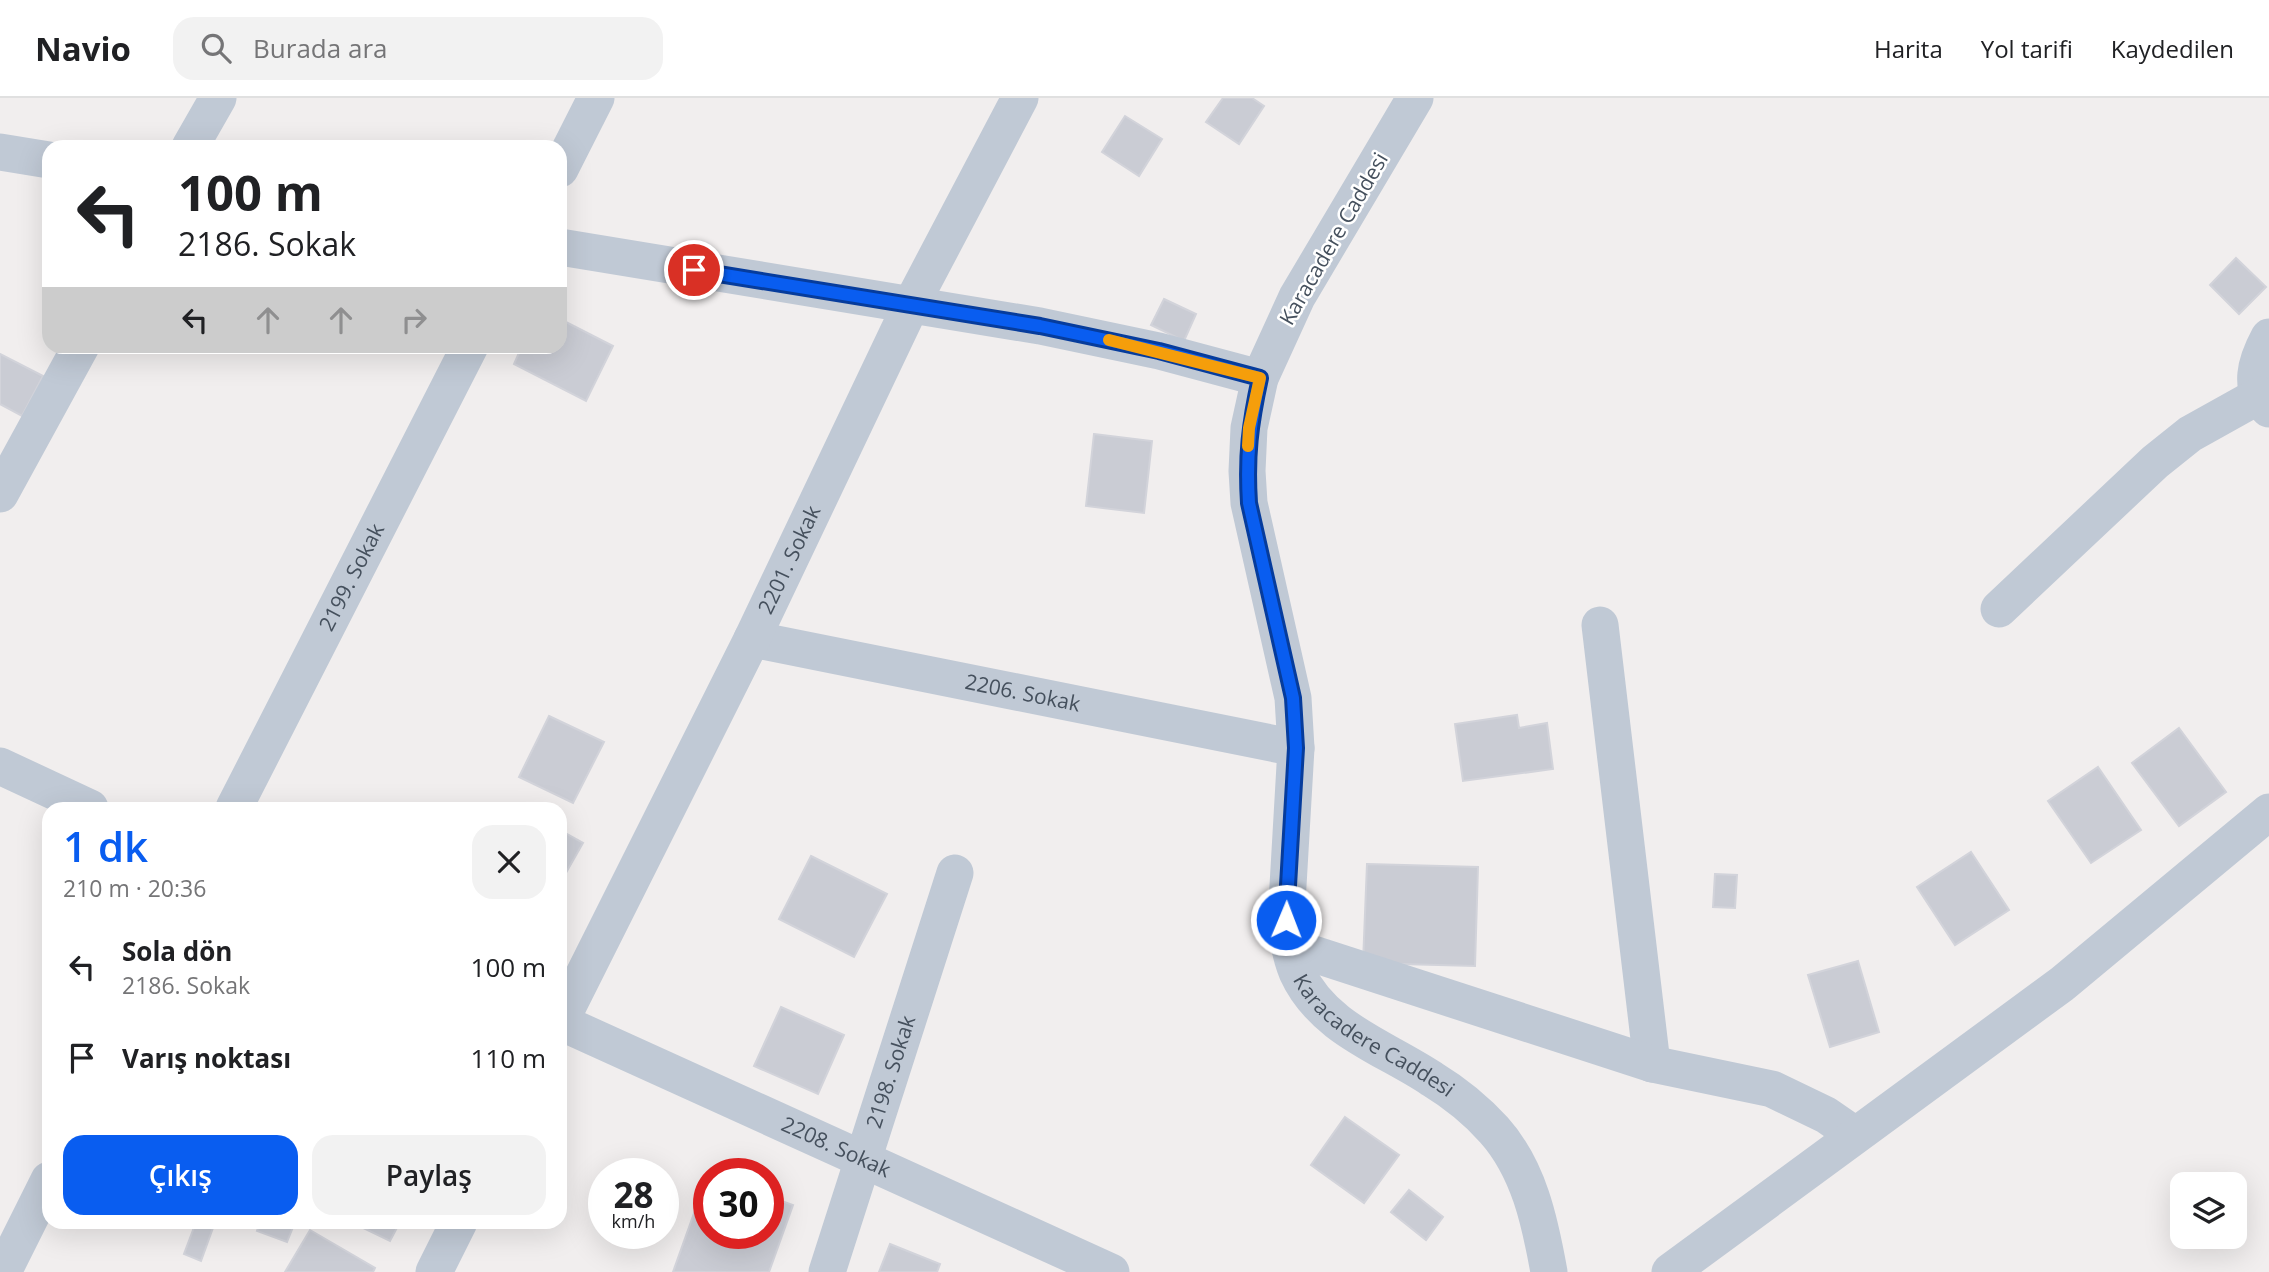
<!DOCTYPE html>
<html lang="tr">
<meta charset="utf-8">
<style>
body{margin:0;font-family:"Open Sans",sans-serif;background:#f2f2f2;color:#202124;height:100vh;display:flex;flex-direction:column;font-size:26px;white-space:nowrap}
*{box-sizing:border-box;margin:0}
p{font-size:23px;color:#757577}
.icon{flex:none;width:38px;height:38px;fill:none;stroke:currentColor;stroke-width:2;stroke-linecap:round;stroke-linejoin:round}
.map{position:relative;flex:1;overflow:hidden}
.side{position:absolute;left:42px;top:704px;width:525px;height:427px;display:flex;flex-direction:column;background:#fff;border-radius:21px;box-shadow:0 7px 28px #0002}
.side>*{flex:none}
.hud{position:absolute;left:42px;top:42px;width:525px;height:214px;border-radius:21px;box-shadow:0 7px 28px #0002;background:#fff;color:#202124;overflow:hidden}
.fabs{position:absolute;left:2170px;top:1074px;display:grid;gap:14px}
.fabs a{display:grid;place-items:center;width:77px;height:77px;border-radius:14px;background:#fff;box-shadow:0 7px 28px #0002;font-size:35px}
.speed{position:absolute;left:588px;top:1060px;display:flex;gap:14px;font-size:35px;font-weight:700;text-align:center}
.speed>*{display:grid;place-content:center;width:91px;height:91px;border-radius:50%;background:#fff;box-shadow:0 7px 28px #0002;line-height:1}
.speed small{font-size:18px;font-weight:400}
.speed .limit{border:10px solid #d22;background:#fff;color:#111}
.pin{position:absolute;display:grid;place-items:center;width:60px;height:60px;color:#fff;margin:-30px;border:4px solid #fff;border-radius:50%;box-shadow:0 2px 7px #0007}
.me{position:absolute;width:77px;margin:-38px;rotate:1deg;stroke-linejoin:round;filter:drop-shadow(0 0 5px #0008)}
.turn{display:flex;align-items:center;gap:24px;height:147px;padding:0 21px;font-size:32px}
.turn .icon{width:91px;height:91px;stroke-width:2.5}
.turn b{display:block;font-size:49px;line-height:60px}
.lanes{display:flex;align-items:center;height:66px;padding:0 21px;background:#0003;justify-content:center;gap:35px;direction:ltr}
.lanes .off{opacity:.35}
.round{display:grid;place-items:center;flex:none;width:74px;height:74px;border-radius:21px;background:#f2f2f2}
.head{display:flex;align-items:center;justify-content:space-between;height:119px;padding:0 21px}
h1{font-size:42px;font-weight:600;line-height:52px;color:#095df0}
.action{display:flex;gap:14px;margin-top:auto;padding:14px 21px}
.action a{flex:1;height:80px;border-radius:21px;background:#095df0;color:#fff;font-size:28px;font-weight:600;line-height:80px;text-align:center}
.action a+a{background:#f2f2f2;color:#202124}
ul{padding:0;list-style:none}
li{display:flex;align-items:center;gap:21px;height:91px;padding:0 21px}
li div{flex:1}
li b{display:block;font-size:26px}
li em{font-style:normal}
header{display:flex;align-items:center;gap:42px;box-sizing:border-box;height:98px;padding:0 35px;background:#fff;border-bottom:2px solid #e0e0e0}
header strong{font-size:33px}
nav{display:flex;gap:38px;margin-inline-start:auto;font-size:24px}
.search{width:490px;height:63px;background:#f2f2f2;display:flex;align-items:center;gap:18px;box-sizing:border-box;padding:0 24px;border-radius:21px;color:#757577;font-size:26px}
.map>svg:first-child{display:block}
.building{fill:#caccd4;stroke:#d2d3da;stroke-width:2}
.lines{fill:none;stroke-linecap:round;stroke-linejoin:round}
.minor{stroke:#c0c9d5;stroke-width:37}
.route-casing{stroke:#063c9c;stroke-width:18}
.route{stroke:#095df0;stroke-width:12}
.slow{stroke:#f59e0b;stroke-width:12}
.labels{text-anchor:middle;stroke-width:5;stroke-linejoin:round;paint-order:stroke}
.street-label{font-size:21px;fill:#45505d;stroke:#fff}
</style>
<header>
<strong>Navio</strong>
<div class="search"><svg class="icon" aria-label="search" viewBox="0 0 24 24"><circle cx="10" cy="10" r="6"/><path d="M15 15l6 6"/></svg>Burada ara</div>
<nav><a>Harita</a><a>Yol tarifi</a><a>Kaydedilen</a></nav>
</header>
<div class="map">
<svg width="2269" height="1174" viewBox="0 0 2269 1174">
<rect width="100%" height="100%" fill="#f1eeee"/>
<g class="building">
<path d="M1223 0H1252L1264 8 1239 46 1206 24Z"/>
<path d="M1125 18 1162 41 1139 78 1102 54Z"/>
<path d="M2236 160 2266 189 2239 216 2210 187Z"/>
<path d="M1164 201 1196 216 1184 243 1151 227Z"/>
<path d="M560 221 613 248 586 303 514 266 522 248H560Z"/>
<path d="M0 256 43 278 22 318 0 306Z"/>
<path d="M1094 336 1152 343 1144 415 1086 408Z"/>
<path d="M1517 617 1519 630 1547 625 1553 671 1463 683 1455 626Z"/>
<path d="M549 618 604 644 573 705 519 679Z"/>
<path d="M2179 630 2226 694 2179 728 2132 665Z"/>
<path d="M2098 669 2141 732 2091 765 2048 703Z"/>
<path d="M560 732 583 745 563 780 560 778Z"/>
<path d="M1971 754 2009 812 1955 847 1917 789Z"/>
<path d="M811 758 887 796 854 859 779 821Z"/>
<path d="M1367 766 1478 769 1475 868 1363 865Z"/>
<path d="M1715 776 1737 777 1735 810 1713 809Z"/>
<path d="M1858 863 1879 934 1830 949 1808 877Z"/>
<path d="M781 909 844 937 818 996 754 968Z"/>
<path d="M1345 1019 1399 1057 1364 1105 1311 1067Z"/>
<path d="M708 1076 709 1136H768V1098L793 1107 769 1174H673Z"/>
<path d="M1409 1092 1443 1119 1426 1142 1391 1114Z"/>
<path d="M196 1124 214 1127 201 1163 184 1156Z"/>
<path d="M260 1124H295L287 1144 257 1133Z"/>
<path d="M351 1124H400L390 1143Z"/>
<path d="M310 1132 375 1170 373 1174H285Z"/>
<path d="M890 1146 940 1166 937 1174H879Z"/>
</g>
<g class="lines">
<g class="minor">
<path id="s1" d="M1415 0 1297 199 1260 280 1249 330 1247 373 1249 405 1293 600 1296 650 1286 822C1288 840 1290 857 1297 874 1323 931 1384 949 1432 981 1455 995 1476 1012 1494 1032 1529 1071 1540 1124 1549 1174"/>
<path d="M190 49 218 0"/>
<path d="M0 54 49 62"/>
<path d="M560 71 596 0"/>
<path d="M560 149 1040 228 1159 253 1260 280"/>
<path d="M2269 239C2256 263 2247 290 2269 311"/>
<path d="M0 396 81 248"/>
<path d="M1999 511 2155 364 2190 336 2260 297"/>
<path d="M1600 527 1652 966"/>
<path id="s2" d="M752 541 1296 650"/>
<path d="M0 668 90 710"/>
<path id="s3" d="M234 710 470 248"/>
<path d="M1289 848 1652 966 1772 991 1826 1017 1855 1037"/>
<path id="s4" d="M560 924 752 541 910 209 1020 0"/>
<path id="s5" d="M560 924 1111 1174"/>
<path d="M3 1174 49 1082"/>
<path d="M434 1174 459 1124"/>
<path id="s6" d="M827 1174 955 775"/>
<path d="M1670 1174 2062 886 2269 714"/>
</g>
</g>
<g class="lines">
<defs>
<path id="route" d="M694 172 1040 228 1159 253 1260 280C1250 326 1246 358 1249 405L1293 600 1296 650 1286 822"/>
</defs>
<use href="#route" class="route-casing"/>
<use href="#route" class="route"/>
<path class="slow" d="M1109 242 1260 280 1249 330 1248 348"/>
</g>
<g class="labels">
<g class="street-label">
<text transform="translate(1334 141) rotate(-60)" y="7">Karacadere Caddesi</text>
<text dy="7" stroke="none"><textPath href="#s4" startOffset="516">2201. Sokak</textPath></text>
<text dy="7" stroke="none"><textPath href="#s3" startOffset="259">2199. Sokak</textPath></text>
<text dy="7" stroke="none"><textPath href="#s2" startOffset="276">2206. Sokak</textPath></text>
<text dy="7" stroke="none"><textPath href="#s1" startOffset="1024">Karacadere Caddesi</textPath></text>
<text dy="7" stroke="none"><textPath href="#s6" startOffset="210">2198. Sokak</textPath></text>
<text dy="7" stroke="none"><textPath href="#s5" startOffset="303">2208. Sokak</textPath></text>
</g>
</g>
</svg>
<div class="fabs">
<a><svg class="icon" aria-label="layers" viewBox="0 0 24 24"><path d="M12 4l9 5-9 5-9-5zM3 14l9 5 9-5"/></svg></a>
</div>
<div class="speed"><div>28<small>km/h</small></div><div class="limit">30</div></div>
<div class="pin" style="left:694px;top:172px;background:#d93025"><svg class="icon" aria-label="arrive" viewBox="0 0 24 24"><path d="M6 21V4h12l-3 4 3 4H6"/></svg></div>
<svg class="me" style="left:1286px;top:822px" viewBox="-20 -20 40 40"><circle r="17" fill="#095df0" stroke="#fff" stroke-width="3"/><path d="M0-11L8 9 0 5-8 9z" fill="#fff"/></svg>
<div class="hud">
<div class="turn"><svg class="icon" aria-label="left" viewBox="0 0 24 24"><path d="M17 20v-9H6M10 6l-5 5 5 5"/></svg><div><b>100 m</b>2186. Sokak</div></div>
<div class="lanes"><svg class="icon" aria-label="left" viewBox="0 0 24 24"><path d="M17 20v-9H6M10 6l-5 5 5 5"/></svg><svg class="icon off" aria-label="ahead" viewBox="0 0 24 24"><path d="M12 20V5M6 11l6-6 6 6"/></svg><svg class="icon off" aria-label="ahead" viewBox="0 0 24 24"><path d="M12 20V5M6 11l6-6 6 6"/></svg><svg class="icon off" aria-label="right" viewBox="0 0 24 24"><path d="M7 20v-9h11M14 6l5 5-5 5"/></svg></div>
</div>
<section class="side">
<div class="head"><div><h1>1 dk</h1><p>210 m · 20:36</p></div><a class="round"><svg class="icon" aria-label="close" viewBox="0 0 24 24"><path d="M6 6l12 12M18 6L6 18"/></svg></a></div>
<ul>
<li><svg class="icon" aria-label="left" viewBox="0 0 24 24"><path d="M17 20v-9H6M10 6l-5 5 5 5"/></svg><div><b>Sola dön</b><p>2186. Sokak</p></div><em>100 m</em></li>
<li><svg class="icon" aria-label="arrive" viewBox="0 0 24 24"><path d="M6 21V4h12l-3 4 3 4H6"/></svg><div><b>Varış noktası</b></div><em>110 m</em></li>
</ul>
<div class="action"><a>Çıkış</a><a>Paylaş</a></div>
</section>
</div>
